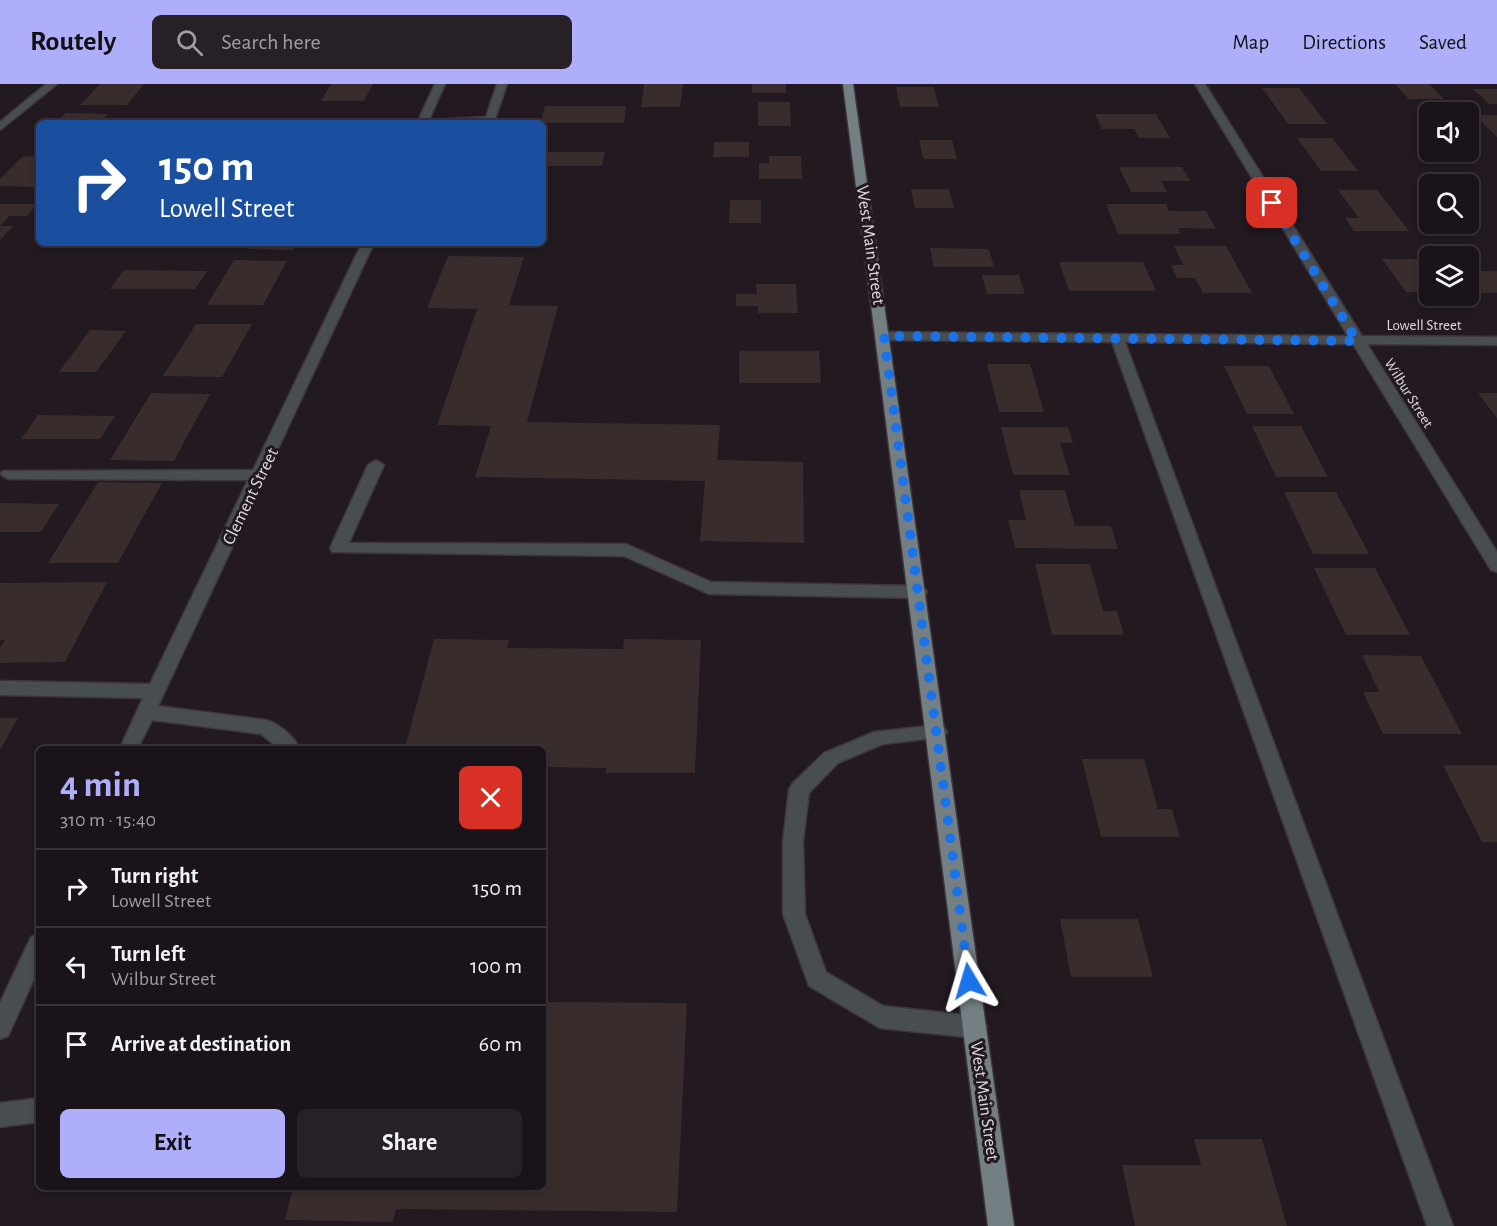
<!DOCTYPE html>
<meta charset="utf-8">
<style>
body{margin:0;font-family:"Alegreya Sans",sans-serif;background:#272026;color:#f1f3f6;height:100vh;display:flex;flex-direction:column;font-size:22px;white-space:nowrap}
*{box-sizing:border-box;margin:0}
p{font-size:20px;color:#9f9ea2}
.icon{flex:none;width:33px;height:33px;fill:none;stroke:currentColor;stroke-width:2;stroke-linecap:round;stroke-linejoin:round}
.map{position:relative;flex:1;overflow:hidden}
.side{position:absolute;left:36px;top:662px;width:510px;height:444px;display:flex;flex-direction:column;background:#1a1319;border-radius:9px;box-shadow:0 3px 9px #0003,0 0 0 2px #383238}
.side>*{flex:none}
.banner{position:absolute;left:36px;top:36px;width:510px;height:126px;border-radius:9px;box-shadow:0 3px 9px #0003,0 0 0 2px #383238;background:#1a4fa0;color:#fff;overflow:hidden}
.fabs{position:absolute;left:1419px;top:18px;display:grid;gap:12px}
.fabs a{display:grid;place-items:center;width:60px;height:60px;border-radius:9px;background:#1a1319;box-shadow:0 3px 9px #0003,0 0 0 2px #383238;font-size:30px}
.pin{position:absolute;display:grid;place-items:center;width:51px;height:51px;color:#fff;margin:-26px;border-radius:12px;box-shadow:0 3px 9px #0006}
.me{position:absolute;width:66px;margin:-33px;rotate:353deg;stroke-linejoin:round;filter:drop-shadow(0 0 4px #0008)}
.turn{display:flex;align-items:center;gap:21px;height:126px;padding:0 24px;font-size:27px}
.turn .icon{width:78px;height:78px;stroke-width:2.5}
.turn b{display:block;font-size:42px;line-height:51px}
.round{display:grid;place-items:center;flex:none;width:63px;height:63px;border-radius:9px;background:#272026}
.summary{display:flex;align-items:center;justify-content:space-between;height:102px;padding:0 24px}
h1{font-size:36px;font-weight:700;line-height:45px;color:#afaefa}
.action{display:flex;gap:12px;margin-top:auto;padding:12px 24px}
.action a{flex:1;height:69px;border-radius:9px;background:#afaefa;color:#111;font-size:24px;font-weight:700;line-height:69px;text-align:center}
.action a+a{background:#272026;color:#f1f3f6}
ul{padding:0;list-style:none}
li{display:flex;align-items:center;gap:18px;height:78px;padding:0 24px;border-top:2px solid #383238}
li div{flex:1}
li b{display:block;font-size:22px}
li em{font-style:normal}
header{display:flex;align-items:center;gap:36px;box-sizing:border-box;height:84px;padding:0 30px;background:#afaefa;color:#111}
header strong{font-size:28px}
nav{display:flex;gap:33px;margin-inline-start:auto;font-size:21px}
.search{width:420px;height:54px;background:#272026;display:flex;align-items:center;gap:15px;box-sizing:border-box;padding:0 21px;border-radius:9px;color:#9f9ea2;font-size:22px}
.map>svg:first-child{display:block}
.building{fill:#392c2c}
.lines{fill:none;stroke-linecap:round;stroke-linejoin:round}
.minor-casing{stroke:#3d343c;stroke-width:3}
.major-casing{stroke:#3d343c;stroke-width:3}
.minor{fill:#484e50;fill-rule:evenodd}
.major{fill:#737f83;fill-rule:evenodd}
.route{stroke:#1a73e8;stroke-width:10;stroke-dasharray:0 18}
.labels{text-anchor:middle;stroke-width:6;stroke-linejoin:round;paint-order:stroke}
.far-street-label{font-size:15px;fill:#e0dadf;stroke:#221921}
.street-label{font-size:18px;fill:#e0dadf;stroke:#221921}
</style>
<header>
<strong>Routely</strong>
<div class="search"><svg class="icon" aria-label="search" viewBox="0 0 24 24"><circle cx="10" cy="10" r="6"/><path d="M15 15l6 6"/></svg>Search here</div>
<nav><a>Map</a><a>Directions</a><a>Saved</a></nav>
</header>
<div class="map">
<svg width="1497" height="1142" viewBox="0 0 1497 1142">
<rect width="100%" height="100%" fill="#221921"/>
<g class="building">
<path d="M100 0H144L127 21H80Z"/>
<path d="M331 0H373L364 17H321Z"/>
<path d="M644 0H683L680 23H641Z"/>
<rect x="752" y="0" width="34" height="9"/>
<path d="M1395 0H1429L1444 15H1409Z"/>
<path d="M896 3H934L939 23H900Z"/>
<path d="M1262 4H1299L1327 40H1288Z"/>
<path d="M1473 5H1497V20H1489Z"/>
<path d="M758 18H790L791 42H758Z"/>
<path d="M545 22H626L624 39H540Z"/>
<path d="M66 29 108 30 99 39H56Z"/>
<path d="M1095 30H1156L1170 54H1139L1134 45H1102Z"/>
<path d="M1475 31H1497V53Z"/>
<path d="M1297 54H1332L1358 87H1321Z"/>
<path d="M919 56H952L957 75H923Z"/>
<path d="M714 58H749V73H713Z"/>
<path d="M543 68H605L602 82H543Z"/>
<path d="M23 72 39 73V103L0 102V95Z"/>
<path d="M769 72H801L802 95H759V79H769Z"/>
<path d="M1119 83H1182L1190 97H1161L1167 108H1131Z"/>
<path d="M911 105H949L954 124H915Z"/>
<path d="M1338 106H1377L1409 147H1354L1345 134H1359Z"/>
<path d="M730 116H761V139H729Z"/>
<path d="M0 120H37L27 132H9L0 142H13L0 156Z"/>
<path d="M1106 120H1166L1169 127H1206L1216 145 1178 144 1181 150H1118Z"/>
<path d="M252 159H296L293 166 248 165Z"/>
<path d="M1174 162H1226L1252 209H1203L1195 194H1177L1171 181H1183Z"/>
<path d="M930 164 989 165 994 183H934Z"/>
<path d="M448 172 524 173 509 221 558 222 527 338 720 341 717 376 803 378 804 459 700 457 705 397 475 393 491 342 437 341 477 225 427 224Z"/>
<path d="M1382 175H1430V208H1406Z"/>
<path d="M234 176 287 177 263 221H207Z"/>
<path d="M1059 178H1143L1156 207H1069Z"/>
<path d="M124 186 207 187 195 205H110Z"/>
<path d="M1468 187H1497V209H1478L1468 197Z"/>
<path d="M982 191H1019L1025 210H987Z"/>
<path d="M756 200H796L798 229H758V222H736V210H757Z"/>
<path d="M196 240H252L222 293 163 292Z"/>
<path d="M90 246 126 247 96 288H59Z"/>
<path d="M739 267H819L821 299H739Z"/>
<path d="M987 280H1030L1044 328H999Z"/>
<path d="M1224 282H1269L1294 330H1247Z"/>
<path d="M151 309 210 310 174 377 110 376Z"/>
<path d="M1478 309H1497V334Z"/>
<path d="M38 331 115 332 100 355H21Z"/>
<path d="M1252 342H1301L1328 393H1276Z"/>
<path d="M1001 343H1068L1073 359H1060L1070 391H1013Z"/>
<path d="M98 398 162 399 118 479H48Z"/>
<path d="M1019 406H1065L1075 442H1111L1118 465 1015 464 1008 436H1026Z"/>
<path d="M1284 408H1336L1369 470H1313Z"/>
<path d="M0 419 59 420 41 448H0Z"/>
<path d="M1035 480H1090L1103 527H1117L1124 551H1052Z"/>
<path d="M1314 484H1375L1410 551H1346Z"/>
<path d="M107 498 65 578 0 579V564L5 556H0V499Z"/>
<path d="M434 555 509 556 507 564 623 565 624 555 701 556 695 689H605L607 684 543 683V664H405Z"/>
<path d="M1362 571 1421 572 1462 650H1383L1363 608H1379Z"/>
<path d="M0 634H18L0 666Z"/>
<path d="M1082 675H1144L1158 725H1172L1180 753H1101Z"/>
<path d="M1443 681H1497V758H1482Z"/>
<path d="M1060 835H1138L1153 893H1071Z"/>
<path d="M543 918 687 919 677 1128 396 1125 393 1138 285 1136 293 1102H543Z"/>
<path d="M1194 1055H1262L1287 1142H1135L1122 1081H1201Z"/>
</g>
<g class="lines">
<defs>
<g id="minor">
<path d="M46 0H57L0 46V38Z"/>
<path d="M435 0H445L429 36 486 33 497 0H507L494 38 417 39Z"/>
<path d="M1195 0H1205L1362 252 1497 253V261L1367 260 1497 468V488L1491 486 1353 260 1125 258 1453 1142H1427L1112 258 884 256 877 252 884 248 1348 252Z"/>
<path d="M362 159H374L158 622 266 636C278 639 295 653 299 664H278L261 650 152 636 138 664H120L143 614 0 611V597L150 600 248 396 8 395 0 390 3 387 253 386Z"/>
<path d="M376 376 384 381 349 459 626 460 711 498 918 502 924 504 927 508 924 512 918 514 709 510 624 472 332 468 330 464 368 381Z"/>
<path d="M937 641 944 643 947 648 944 653 883 660 838 679 809 709 803 757 805 830 826 888 883 922 975 932 983 935 987 943 983 951 975 954 880 944 809 902 783 830V757L789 706 792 700 824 669 874 648Z"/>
<path d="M39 850V884L8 952 0 955V919L31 853Z"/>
<path d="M39 1014V1038L0 1043V1019Z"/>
</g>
<path id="major" d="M843 0H853L1014 1142H988Z"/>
</defs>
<use href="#minor" class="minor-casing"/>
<use href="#major" class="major-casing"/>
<use href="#minor" class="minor"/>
<use href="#major" class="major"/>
</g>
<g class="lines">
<path class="route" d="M969 897 884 252 1357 257 1272 119"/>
</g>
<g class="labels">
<g class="far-street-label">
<text x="1424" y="246">Lowell Street</text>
<text transform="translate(1409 309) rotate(58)" y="5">Wilbur Street</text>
</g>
<g class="street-label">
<text transform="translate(871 161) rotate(82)" y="6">West Main Street</text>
<text transform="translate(250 412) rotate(-64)" y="6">Clement Street</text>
<text transform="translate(985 1017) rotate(82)" y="6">West Main Street</text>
</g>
</g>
</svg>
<div class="fabs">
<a><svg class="icon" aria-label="sound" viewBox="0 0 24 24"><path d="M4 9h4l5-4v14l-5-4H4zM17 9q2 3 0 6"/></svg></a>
<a><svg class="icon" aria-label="search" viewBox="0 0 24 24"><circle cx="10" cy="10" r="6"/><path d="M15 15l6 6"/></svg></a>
<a><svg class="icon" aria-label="layers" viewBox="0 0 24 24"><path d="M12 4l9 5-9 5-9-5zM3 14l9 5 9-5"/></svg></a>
</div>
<div class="pin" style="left:1272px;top:119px;background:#d93025"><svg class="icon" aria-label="arrive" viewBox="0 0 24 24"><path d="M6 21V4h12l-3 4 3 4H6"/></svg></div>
<svg class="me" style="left:969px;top:897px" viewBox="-20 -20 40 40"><path d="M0-17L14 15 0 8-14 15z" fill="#1a73e8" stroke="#fff" stroke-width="4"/></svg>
<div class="banner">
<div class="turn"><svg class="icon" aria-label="right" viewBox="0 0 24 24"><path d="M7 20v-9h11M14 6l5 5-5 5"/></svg><div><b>150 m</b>Lowell Street</div></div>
</div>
<section class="side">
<div class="summary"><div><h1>4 min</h1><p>310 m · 15:40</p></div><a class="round" style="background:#d93025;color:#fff"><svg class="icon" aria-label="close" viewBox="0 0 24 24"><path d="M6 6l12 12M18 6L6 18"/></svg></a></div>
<ul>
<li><svg class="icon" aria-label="right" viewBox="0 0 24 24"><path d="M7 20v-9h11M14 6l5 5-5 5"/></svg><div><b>Turn right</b><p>Lowell Street</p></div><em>150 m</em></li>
<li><svg class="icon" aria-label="left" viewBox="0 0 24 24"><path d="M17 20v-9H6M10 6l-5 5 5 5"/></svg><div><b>Turn left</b><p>Wilbur Street</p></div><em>100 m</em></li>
<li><svg class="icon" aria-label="arrive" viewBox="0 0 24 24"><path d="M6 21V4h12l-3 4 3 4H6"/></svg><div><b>Arrive at destination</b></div><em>60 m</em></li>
</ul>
<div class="action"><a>Exit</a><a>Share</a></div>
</section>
</div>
